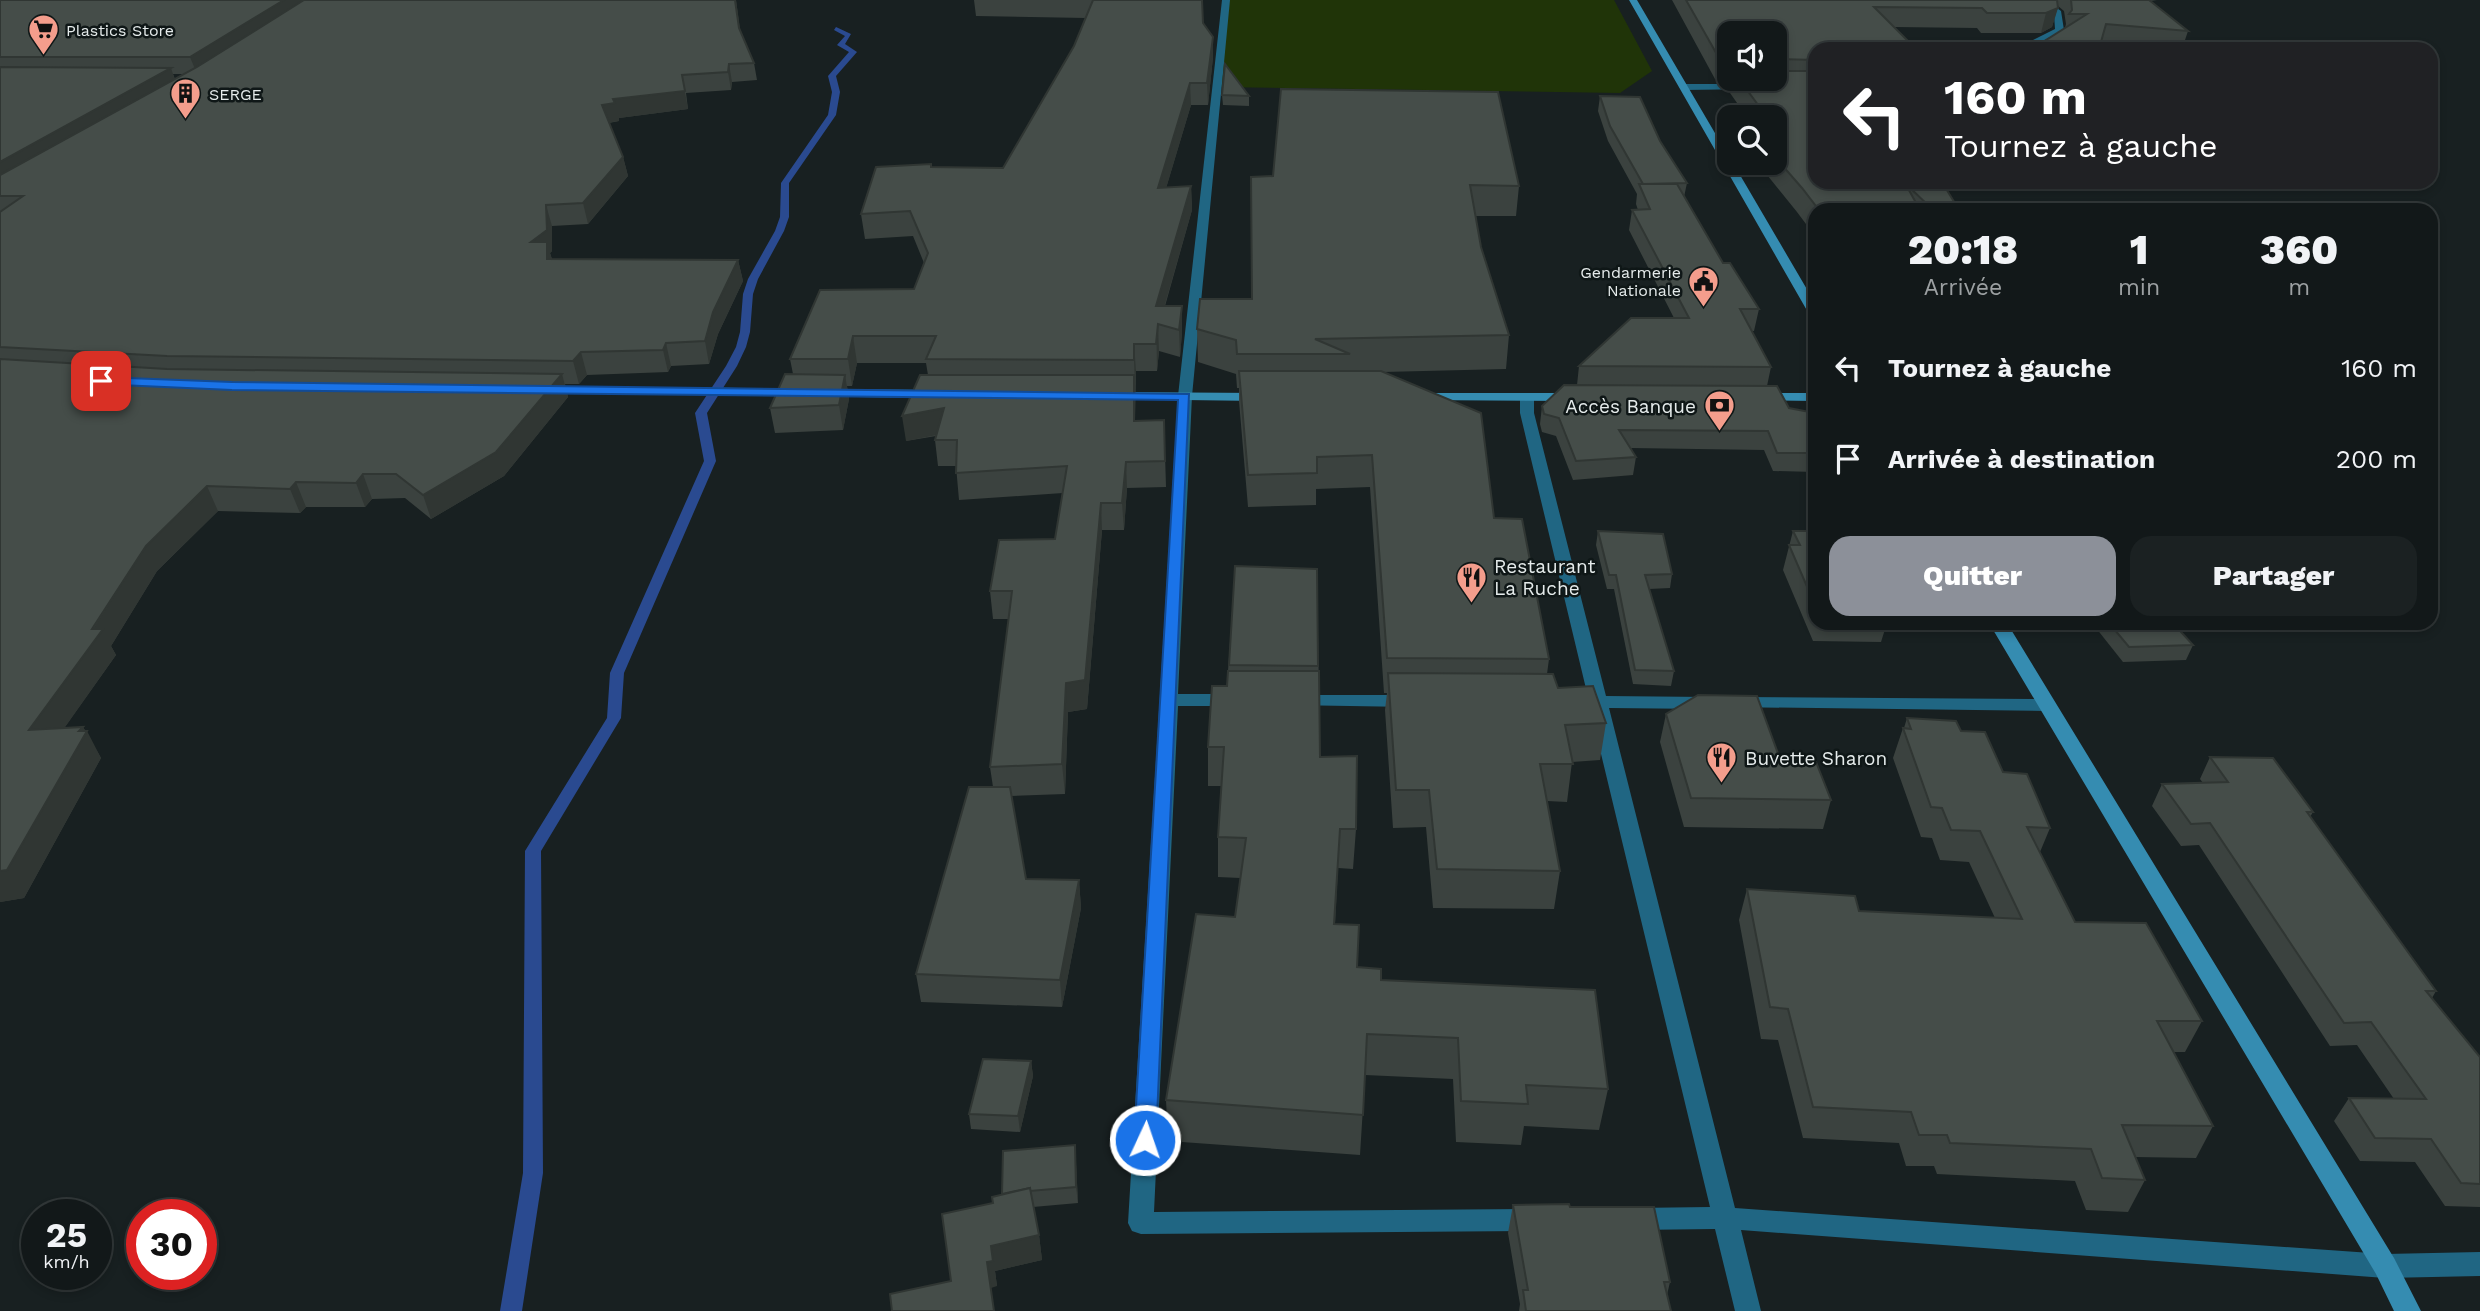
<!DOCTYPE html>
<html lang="fr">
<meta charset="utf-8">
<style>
body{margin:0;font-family:"Work Sans",sans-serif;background:#1b2122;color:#f1f3f6;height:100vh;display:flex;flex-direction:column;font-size:26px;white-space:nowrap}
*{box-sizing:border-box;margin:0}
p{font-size:23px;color:#9ca0a2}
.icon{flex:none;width:38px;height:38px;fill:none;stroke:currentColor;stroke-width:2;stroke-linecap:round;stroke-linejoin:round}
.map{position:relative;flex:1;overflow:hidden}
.details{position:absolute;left:1808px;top:203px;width:630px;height:427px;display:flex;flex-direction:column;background:#121819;border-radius:21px;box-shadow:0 4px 10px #0003,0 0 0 2px #313738}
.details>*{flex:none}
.hud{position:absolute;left:1808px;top:42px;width:630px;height:147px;border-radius:21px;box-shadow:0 4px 10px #0003,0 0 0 2px #313738;background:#202124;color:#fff;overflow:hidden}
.buttons{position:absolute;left:1717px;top:21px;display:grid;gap:14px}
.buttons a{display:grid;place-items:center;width:70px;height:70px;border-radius:14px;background:#121819;box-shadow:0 4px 10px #0003,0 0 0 2px #313738;font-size:35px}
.speed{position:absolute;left:21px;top:1199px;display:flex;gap:14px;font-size:35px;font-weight:700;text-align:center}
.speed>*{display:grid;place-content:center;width:91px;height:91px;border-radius:50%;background:#121819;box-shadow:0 4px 10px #0003,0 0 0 2px #313738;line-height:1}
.speed small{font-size:18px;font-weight:400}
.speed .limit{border:10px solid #d22;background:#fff;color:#111}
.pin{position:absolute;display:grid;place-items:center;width:60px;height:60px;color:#fff;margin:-30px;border-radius:14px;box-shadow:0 4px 10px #0006}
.me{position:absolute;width:77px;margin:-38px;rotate:3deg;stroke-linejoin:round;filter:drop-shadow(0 0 5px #0008)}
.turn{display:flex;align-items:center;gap:24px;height:147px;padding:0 21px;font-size:32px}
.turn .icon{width:91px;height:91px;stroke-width:2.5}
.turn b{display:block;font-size:49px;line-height:60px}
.eta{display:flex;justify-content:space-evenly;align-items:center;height:119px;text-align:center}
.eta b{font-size:42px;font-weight:800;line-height:49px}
.cta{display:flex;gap:14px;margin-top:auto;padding:14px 21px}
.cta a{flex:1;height:80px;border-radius:21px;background:#8c9099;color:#fff;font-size:28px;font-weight:800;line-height:80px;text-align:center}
.cta a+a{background:#1b2122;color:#f1f3f6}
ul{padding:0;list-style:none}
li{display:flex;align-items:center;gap:21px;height:91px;padding:0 21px}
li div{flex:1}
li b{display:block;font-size:26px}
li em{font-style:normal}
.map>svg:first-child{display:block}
.green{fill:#203408}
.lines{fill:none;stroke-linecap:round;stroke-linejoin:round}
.stream{fill:#2a4a90;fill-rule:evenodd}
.street{fill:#206683;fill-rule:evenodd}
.secondary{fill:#358cb1;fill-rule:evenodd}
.wall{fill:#3b423f;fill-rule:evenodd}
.shaded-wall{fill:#303633}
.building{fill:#454d49;stroke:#303633;stroke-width:2}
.route{fill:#1a73e8;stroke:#114b97;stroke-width:2}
.labels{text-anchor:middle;stroke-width:5;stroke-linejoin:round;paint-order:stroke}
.far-poi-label{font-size:16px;fill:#e5ebeb;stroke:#0f1717;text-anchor:start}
.poi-label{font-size:19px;fill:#e5ebeb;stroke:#0f1717;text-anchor:start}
</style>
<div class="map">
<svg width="2480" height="1311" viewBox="0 0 2480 1311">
<rect width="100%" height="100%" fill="#182021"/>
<path class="green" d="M1228 0H1614L1652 71 1620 93 1213 87Z"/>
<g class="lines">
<path class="stream" d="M836 27 851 34 845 44 857 52 836 76 840 92 836 115 789 183V217L784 231 758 279 753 294 750 332 746 347 737 366 707 413 716 461 624 673 621 718 541 851 543 1173 522 1311H500L523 1173 525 851 607 718 610 673 704 461 695 413 726 366 736 347 740 332 743 294 748 279 775 231 780 217 781 183 828 115 832 92 828 76 849 52 837 45 845 36 834 30Z"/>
<g class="street">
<path d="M1222 0H1230L1192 396 1178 694H1235L1244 700 1235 706H1178L1154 1212 1532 1209 1541 1212 1545 1220 1541 1228 1532 1231 1141 1234 1132 1231 1128 1223 1178 396Z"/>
<path d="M2037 0H2046L2061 11 2064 30 2027 49H2015L2055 29 2054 14Z"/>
<path d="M1754 84 1757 85V89L1684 90 1679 87 1684 84Z"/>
<path d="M1527 393 1534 397V413L1606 696 1708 697 1717 703 1708 709 1609 708 1735 1208 2385 1254 2480 1252V1276L2385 1278 1741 1230 1761 1311H1735L1715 1229 1633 1230 1624 1227 1620 1219 1624 1211 1633 1208 1710 1207 1590 708 1583 706 1580 702 1588 697 1520 413V397Z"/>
<path d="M1295 695H1410L1419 701 1410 707 1289 705 1286 701Z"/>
<path d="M1736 697 2047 699 2056 705 2047 711 1730 707 1727 703Z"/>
</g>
<g class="secondary">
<path d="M1629 0H1637L1729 157V163H1733L1815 303V318L1809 314Z"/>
<path d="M542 386 934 390 941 394 934 398 537 393 535 390Z"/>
<path d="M1113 392 1260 393 1267 397 1260 401 1108 399 1106 396Z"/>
<path d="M1421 393H1575L1582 397 1575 401 1416 400 1414 397Z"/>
<path d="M1760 393H1815V401L1755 400 1753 397Z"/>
<path d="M1989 623H2007L2394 1258 2421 1311H2394L2376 1274Z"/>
</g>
</g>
<g class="wall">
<path d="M0 0H736L740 30 754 63 757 80 732 82 731 90 686 93 688 109 619 118V121L609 123 623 157 628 176 588 224 552 226V251L550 253 552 259 738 260 743 281 718 334 709 364 671 366 668 372 587 375 579 384H565L568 397 504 476 431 519 405 498 372 499 365 507H306L300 513 218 511 157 571 111 646 116 655 64 728 83 727 101 758 24 898 0 902ZM173 74H183L175 79Z"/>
<path d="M974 0H1202L1203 23 1213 57 1208 105H1191L1166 188 1191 186 1192 210 1165 306 1182 332 1180 357 1159 351 1157 371H1136L1135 421 1164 420 1166 487 1127 488 1124 530H1102L1087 709 1068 712 1065 794 1011 796 1026 879 1079 880 1081 908 1062 1007 921 1002 916 974 993 787 990 767 1009 619H993L990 591 1055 539 1063 493 959 500 956 466H938L935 440 936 436 906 441 928 375 926 363H857L852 386H847L849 399 843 430 775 433 770 408 793 374 790 359 914 289 924 263 913 236 865 239 861 214 931 167 1003 168 1074 46 1086 18 976 16Z"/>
<path d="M1672 0H2157L2150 1 2188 31 2182 49H2156L2100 44 2065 28 2066 24 2064 11 2058 6 2052 27 2041 33H1981L1977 28 1894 27 1815 49V182H1976L1975 186 1943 184 1959 210H1815V236L1797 212 1759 165V163H1774V117H1747L1730 93 1732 79H1715ZM1729 33H1774V79H1729Z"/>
<path d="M1222 95 1249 96V106L1223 105Z"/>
<path d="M1600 96 1660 141 1687 183 1684 197 1723 263 1759 309 1754 331H1752L1771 367 1767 386 1789 408 1815 413V472L1773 471 1764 450 1631 448 1636 457 1633 475 1573 480 1556 436 1542 432 1540 424 1542 406 1577 385 1579 366 1674 318 1629 230 1632 210H1638L1636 204 1637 194 1608 141 1598 111Z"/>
<path d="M1251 177 1519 186 1516 216H1476L1481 247 1509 335 1506 369 1383 372 1494 518 1549 659 1547 674 1558 688 1606 723 1600 760 1572 762 1567 802 1547 801 1560 871 1554 909 1433 908 1426 827 1393 828 1385 710 1387 693H1384L1370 487 1316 489V505L1248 507 1239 401V388H1237L1236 374 1198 362 1197 329 1251 299Z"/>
<path d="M1598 531 1672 574 1670 588 1649 589 1674 671 1671 686 1633 684 1614 589H1607L1596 545Z"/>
<path d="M1793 531H1815V623H1887L1881 642 1813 641 1783 570Z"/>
<path d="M1235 566 1317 569 1320 757 1356 829 1353 869 1338 868 1335 924 1357 967 1381 980 1608 1089 1599 1130 1524 1126 1521 1145 1456 1142 1453 1079 1365 1075 1360 1155 1168 1141 1166 1100 1235 917 1240 878 1218 877V837L1221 786H1208V747L1227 686Z"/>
<path d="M2098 623H2173L2193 645 2186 660 2123 662 2096 628Z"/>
<path d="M1666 714 1780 759 1831 800 1823 829 1684 827 1660 742Z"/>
<path d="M1907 718 1961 731 2003 772 2050 828 2040 852 2075 922 2202 1021 2185 1052H2174L2213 1126 2196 1158 2135 1157 2145 1180 2128 1212 2086 1210 2075 1181 1937 1174 1934 1166H1906L1899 1143 1803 1138 1778 1040 1761 1039 1739 920 1747 889 1859 911 1995 918 1969 862 1940 860 1932 838 1921 837 1893 758 1903 728H1904Z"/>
<path d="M2210 757 2313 812 2310 817 2436 991 2432 998 2480 1057V1207L2445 1206 2415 1162 2360 1161 2334 1121 2349 1098 2394 1099 2357 1045 2330 1046 2199 845 2181 846 2152 806 2162 784 2203 783 2200 779Z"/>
<path d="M1031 1061 1033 1076 1020 1132 971 1129 969 1114Z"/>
<path d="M1075 1145 1078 1203 1033 1207 1039 1235 1042 1260 995 1271 997 1286 951 1281 993 1203 1003 1195Z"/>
<path d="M1513 1205 1570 1207 1670 1282 1667 1295 1671 1311H1519L1520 1304 1508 1233Z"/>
</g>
<g class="shaded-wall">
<path d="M284 0H316L197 74 190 57Z"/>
<path d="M2058 8 2052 27 2041 33 2046 13Z"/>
<path d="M1213 37V57L1208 105 1207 83Z"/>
<path d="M729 64 732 82 731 90 728 72Z"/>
<path d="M171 68 177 86 0 187V162Z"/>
<path d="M682 75 688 109 619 118V121L606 123 602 105 613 99Z"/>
<path d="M1190 83 1191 105 1159 212 1158 188Z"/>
<path d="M623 157 628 176 588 224 583 203Z"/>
<path d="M1191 186 1192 210 1159 325 1158 324 1159 351 1157 371 1156 306Z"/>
<path d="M546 205 552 226V251L550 253 553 263H537L531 242Z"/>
<path d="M738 260 743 281 718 334 709 364 705 341 713 312Z"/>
<path d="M1182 306V332L1180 357 1179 330Z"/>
<path d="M853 336 857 363 852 386 848 359Z"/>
<path d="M666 343 671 366 668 372 663 350Z"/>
<path d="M1134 344 1136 371 1135 387 1134 360Z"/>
<path d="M581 352 587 375 579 384 573 361Z"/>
<path d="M562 374 568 397 504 476 431 519 423 495Z"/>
<path d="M845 375 849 399 843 430 839 405Z"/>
<path d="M1134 375 1135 401V447L1134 421Z"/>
<path d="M944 408 947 433 906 441 902 416Z"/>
<path d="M1126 462 1127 488 1124 530 1122 503Z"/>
<path d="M363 474 372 499 365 507 356 483Z"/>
<path d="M296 482 306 507 300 513 290 489Z"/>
<path d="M207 486 218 511 157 571 111 646 116 655 44 757 29 730 146 546Z"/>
<path d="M1101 503 1102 530 1087 709 1068 712 1065 794 1062 764 1066 683Z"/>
<path d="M83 727 86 732 87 731 101 758 24 898 0 902V871Z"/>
<path d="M1079 880 1081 908 1062 1007 1060 980Z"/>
<path d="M1031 1061 1033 1076 1020 1132 1018 1116Z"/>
<path d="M1075 1145 1076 1160 1078 1203 1076 1187Z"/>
<path d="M1039 1235 1042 1260 995 1271 997 1286 991 1288 987 1262 991 1246Z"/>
</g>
<g class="building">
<path d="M0 0H284L190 57H0Z"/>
<path d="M304 0H735L739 28 754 63 729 64 728 72 682 75 685 91 613 99 615 103 602 105 623 157 583 203 546 205 547 230 531 242H547V259L738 260 713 312 705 341 666 343 663 350 581 352 573 361 167 356 0 347V212L23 196H0V175L197 67Z"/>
<path d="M1093 0H1202L1203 23 1213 37 1207 83H1190L1158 188 1191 186 1156 306H1182L1179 330 1158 324 1156 344H1134V360L926 359 936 336H853L848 359H790L820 290 914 289 928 253 910 211 861 214 876 167 931 164V167L1003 168 1074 46Z"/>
<path d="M1686 0H2057L2058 8 2046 13H1987L1982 8 1874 7 1916 49H1815V60L1774 59V33H1729V58H1719Z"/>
<path d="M2071 0H2149L2188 31 2106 24 2099 49H2032L2087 14H2069L2072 10Z"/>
<path d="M1225 64 1249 96 1222 95Z"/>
<path d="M0 67 171 68 0 162Z"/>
<path d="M1774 71H1815V182H1942L1959 210H1933L1905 183 1920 210H1819L1802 188 1774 156V142L1786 143 1774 127V117H1767L1739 79H1774Z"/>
<path d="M1281 89 1498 92 1519 186 1470 185 1481 247 1509 335 1315 339 1350 354H1237L1236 340 1197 329 1200 299H1252L1251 177 1273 176Z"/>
<path d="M1600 96 1640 97 1660 141 1687 183 1643 184 1610 126Z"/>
<path d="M1639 184H1677L1723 263H1730L1759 309H1740L1771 367 1579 366 1631 318H1689L1632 210 1650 209Z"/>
<path d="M0 359 167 369 562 374 496 452 423 495 396 474H363L356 483 296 482 290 489 207 486 146 546 92 629H103L29 730 83 727 79 731H87L7 870 0 871Z"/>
<path d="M1239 371H1381L1481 413 1494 518 1522 519 1549 659 1387 658 1372 455 1317 457V473L1248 475Z"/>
<path d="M785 374 845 375 839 405 770 408Z"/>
<path d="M920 375H1134V421L1164 420 1165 461 1126 462 1122 503H1101L1085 680 1066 683 1062 764 990 767 1012 591H990L999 540 1055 539 1067 466 956 473 957 440H935L944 408 902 416Z"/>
<path d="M1564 385 1777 386 1789 408 1815 413V453H1777L1768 431 1619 430 1636 457 1576 461 1559 418 1544 414 1542 406Z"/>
<path d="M1598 531 1663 534 1672 574 1645 575 1674 671 1635 670 1616 575H1609Z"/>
<path d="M1793 531H1815V605L1789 545H1800Z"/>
<path d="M1235 566 1317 569 1318 666 1229 665Z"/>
<path d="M2109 623H2173L2193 645 2129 647Z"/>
<path d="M1228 671H1319L1320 757 1357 756 1356 829H1340L1334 924 1359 925 1357 967 1381 969V980L1595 990 1608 1089 1526 1085 1528 1104 1461 1101 1458 1038 1367 1034 1363 1115 1166 1100 1196 914 1235 917 1246 838 1218 837 1224 747H1208L1212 686H1227Z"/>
<path d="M1388 673 1553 674 1558 688 1593 686 1606 723 1565 725 1573 764H1540L1560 871 1437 869 1429 790H1396Z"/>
<path d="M1698 695 1757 696 1780 759 1816 762 1831 800 1691 798 1666 714Z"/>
<path d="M1907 718 1956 721 1961 731 1985 732 2003 772 2027 774 2050 828 2027 827 2075 922 2146 923 2202 1021H2157L2213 1126 2122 1125 2145 1180 2102 1178 2091 1149 1950 1143 1947 1135H1919L1911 1112 1813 1107 1788 1009 1770 1007 1747 889 1855 896 1859 911 2022 919 1980 831 1951 830 1942 808 1931 807 1903 728 1911 729Z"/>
<path d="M2210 757 2273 758 2313 812H2307L2436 991H2426L2480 1057V1184L2461 1183 2431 1139 2375 1138 2349 1098 2426 1099 2371 1022 2344 1023 2210 823 2191 824 2162 784 2228 782Z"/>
<path d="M969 787H1010L1026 879 1079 880 1060 980 916 974Z"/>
<path d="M983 1059 1031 1061 1018 1116 969 1114Z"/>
<path d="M1075 1145 1076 1187 1030 1191V1188L1002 1194 1003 1151Z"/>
<path d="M1030 1188 1039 1235 991 1246 993 1261 987 1262 994 1311H892L890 1294 951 1281 942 1214 993 1203 992 1197Z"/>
<path d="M1569 1204 1570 1207H1654L1670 1282H1664L1671 1311H1526L1523 1290H1528L1513 1205Z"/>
</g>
<path class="route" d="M101 377 232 382 1189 394 1156 1140 1153 1147 1145 1149 1137 1147 1134 1140 1178 400 232 390 97 384 95 381Z"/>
<defs>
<symbol id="supermarket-pin" viewBox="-11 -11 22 30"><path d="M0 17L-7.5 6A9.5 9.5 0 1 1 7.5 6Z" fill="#f49d8c" stroke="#0f1717"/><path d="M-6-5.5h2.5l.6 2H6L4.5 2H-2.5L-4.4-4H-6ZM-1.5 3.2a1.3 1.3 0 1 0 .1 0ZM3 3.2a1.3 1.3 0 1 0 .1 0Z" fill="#111"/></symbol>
<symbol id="building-pin" viewBox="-11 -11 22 30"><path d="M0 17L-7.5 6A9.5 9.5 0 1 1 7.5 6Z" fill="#f49d8c" stroke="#0f1717"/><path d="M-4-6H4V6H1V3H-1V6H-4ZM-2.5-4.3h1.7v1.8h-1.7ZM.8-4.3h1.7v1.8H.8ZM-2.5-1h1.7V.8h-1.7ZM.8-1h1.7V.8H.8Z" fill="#111"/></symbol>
<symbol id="civic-pin" viewBox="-11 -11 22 30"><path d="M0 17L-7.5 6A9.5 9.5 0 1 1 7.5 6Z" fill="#f49d8c" stroke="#0f1717"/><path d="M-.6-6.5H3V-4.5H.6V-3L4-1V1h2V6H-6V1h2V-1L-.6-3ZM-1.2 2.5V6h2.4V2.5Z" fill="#111"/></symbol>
<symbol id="bank-pin" viewBox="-11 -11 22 30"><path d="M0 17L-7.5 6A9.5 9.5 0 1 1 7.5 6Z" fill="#f49d8c" stroke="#0f1717"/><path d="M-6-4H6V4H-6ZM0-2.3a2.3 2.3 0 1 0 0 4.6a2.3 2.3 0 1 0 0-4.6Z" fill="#111"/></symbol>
<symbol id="restaurant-pin" viewBox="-11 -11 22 30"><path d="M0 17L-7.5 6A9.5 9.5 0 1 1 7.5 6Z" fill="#f49d8c" stroke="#0f1717"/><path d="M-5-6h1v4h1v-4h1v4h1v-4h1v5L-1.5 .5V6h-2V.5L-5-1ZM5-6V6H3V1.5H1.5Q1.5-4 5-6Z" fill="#111"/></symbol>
</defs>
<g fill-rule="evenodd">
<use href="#supermarket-pin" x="26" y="12" width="35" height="47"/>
<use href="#building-pin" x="168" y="76" width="35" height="47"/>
<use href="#civic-pin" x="1686" y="264" width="35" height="47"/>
<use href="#bank-pin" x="1702" y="388" width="35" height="47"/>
<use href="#restaurant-pin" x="1454" y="560" width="35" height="47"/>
<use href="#restaurant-pin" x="1704" y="740" width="35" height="47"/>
</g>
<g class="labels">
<g class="far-poi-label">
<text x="66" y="36">Plastics Store</text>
<text x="209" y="100">SERGE</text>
<text x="1681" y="278" text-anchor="end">Gendarmerie<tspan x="1681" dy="18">Nationale</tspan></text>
</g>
<g class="poi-label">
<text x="1696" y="413" text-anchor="end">Accès Banque</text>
<text x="1494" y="573">Restaurant<tspan x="1494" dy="22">La Ruche</tspan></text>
<text x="1745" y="765">Buvette Sharon</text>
</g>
</g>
</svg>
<div class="buttons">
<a><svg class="icon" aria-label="sound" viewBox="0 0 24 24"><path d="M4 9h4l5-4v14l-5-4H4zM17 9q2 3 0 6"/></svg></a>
<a><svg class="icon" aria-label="search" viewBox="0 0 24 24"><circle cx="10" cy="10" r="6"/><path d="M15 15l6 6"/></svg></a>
</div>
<div class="speed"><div>25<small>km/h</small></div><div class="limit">30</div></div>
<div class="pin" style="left:101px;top:381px;background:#d93025"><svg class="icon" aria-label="arrive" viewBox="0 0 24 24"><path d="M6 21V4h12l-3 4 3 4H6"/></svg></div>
<svg class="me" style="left:1145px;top:1140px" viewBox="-20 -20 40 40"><circle r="17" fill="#1a73e8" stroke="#fff" stroke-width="3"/><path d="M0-11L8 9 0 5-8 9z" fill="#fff"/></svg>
<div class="hud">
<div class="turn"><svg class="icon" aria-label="left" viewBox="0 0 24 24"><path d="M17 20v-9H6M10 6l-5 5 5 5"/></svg><div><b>160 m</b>Tournez à gauche</div></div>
</div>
<section class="details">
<div class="eta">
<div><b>20:18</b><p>Arrivée</p></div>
<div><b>1</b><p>min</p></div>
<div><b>360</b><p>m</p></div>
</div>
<ul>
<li><svg class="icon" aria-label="left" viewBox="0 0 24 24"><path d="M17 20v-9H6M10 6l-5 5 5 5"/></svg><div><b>Tournez à gauche</b></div><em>160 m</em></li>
<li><svg class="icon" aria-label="arrive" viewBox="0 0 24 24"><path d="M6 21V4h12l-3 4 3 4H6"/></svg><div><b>Arrivée à destination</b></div><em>200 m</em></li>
</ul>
<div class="cta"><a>Quitter</a><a>Partager</a></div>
</section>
</div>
